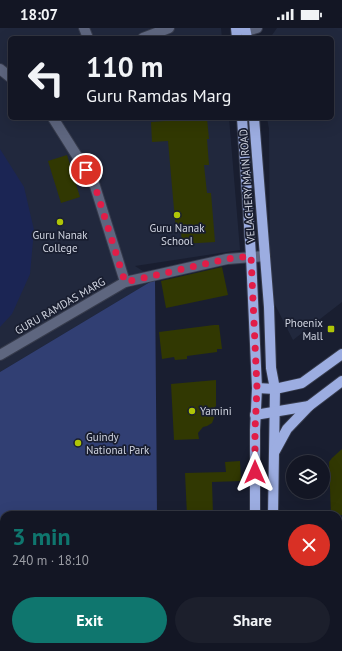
<!DOCTYPE html>
<meta charset="utf-8">
<style>
body{margin:0;font-family:"PT Sans",sans-serif;background:#1c1f2c;color:#f1f3f6;height:100vh;display:flex;flex-direction:column;font-size:15px;white-space:nowrap}
*{box-sizing:border-box;margin:0}
p{font-size:13px;color:#9d9fa6}
.icon{flex:none;width:22px;height:22px;fill:none;stroke:currentColor;stroke-width:2;stroke-linecap:round;stroke-linejoin:round}
.map{position:relative;flex:1;overflow:hidden}
.sheet{position:absolute;left:0px;top:483px;width:342px;height:140px;display:flex;flex-direction:column;background:#131624;border-radius:12px 12px 0 0;box-shadow:0 4px 16px #0002,0 0 0 1px #323541}
.sheet>*{flex:none}
.banner{position:absolute;left:8px;top:8px;width:326px;height:84px;border-radius:6px;box-shadow:0 4px 16px #0002,0 0 0 1px #323541;background:#131624;color:#f1f3f6;overflow:hidden}
.tools{position:absolute;left:286px;top:427px;display:grid;gap:8px}
.tools a{display:grid;place-items:center;width:44px;height:44px;border-radius:50%;background:#131624;box-shadow:0 4px 16px #0002,0 0 0 1px #323541;font-size:20px}
.pin{position:absolute;display:grid;place-items:center;width:34px;height:34px;color:#fff;margin:-17px;border:2px solid #fff;border-radius:50%;box-shadow:0 1px 4px #0007}
.me{position:absolute;width:44px;margin:-22px;rotate:0deg;stroke-linejoin:round;filter:drop-shadow(0 0 3px #0008)}
.turn{display:flex;align-items:center;gap:14px;height:84px;padding:0 12px;font-size:18px}
.turn .icon{width:52px;height:52px;stroke-width:2.5}
.turn b{display:block;font-size:28px;line-height:34px}
.round{display:grid;place-items:center;flex:none;width:42px;height:42px;border-radius:21px;background:#1c1f2c}
.head{display:flex;align-items:center;justify-content:space-between;height:68px;padding:0 12px}
h1{font-size:24px;font-weight:600;line-height:30px;color:#0f766e}
.cta{display:flex;gap:8px;margin-top:auto;padding:8px 12px}
.cta a{flex:1;height:46px;border-radius:24px;background:#0f766e;color:#fff;font-size:16px;font-weight:600;line-height:46px;text-align:center}
.cta a+a{background:#1c1f2c;color:#f1f3f6}
.status{display:flex;justify-content:space-between;align-items:center;height:28px;padding:0 20px;background:#131624;direction:ltr}
.status svg{height:11px;fill:currentColor}
.map>svg:first-child{display:block}
.built{fill:#21283d}
.green{fill:#1b2554}
.forest{fill:#313f73}
.building{fill:#313802}
.lines{fill:none;stroke-linecap:round;stroke-linejoin:round}
.minor-casing{stroke:#363b4c;stroke-width:12}
.major-casing{stroke:#363b4c;stroke-width:12}
.minor{stroke:#5e667f;stroke-width:10}
.major{stroke:#9cade1;stroke-width:10}
.route{stroke:#e11d48;stroke-width:7;stroke-dasharray:0 12.6}
.poi-dot{fill:#afc507;stroke:#191e30;stroke-width:1.5}
.labels{text-anchor:middle;stroke-width:3.5;stroke-linejoin:round;paint-order:stroke}
.street-label{font-size:11px;fill:#d0d4e0;stroke:#191e30}
.poi-label{font-size:11px;fill:#d0d4e0;stroke:#191e30}
</style>
<div class="status"><b>18:07</b><svg viewBox="0 0 49 12"><path d="M0 12V9h3v3zM5 12V6h3v6zM10 12V3h3v9zM15 12V0h3v12zM26 1h20v11H26zM47 4h2v5h-2z"/></svg></div>
<div class="map">
<svg width="342" height="623" viewBox="0 0 342 623">
<rect width="100%" height="100%" fill="#191e30"/>
<g class="built">
<path d="M0 0H221L222 10H10V90H229L240 222 135 238 155 251 0 344Z"/>
<path d="M277 0H342V274L293 312 270 267 269 101 267 90H332V10H270Z"/>
<path d="M338 523H342V623H288V619H338Z"/>
</g>
<path class="green" d="M0 121 24 159 34 202 30 246 12 286 0 299Z"/>
<path class="forest" d="M155 251 157 487H4V619H159V623H0V344Z"/>
<g class="building">
<path d="M207 90 209 111H207L209 137H204L207 165H211L215 214 182 216 181 203 176 204 168 113 152 114 151 94Z"/>
<path d="M67 127 80 169 61 175 48 133Z"/>
<path d="M222 239 228 267 166 280 161 253Z"/>
<path d="M214 297H219L222 321H217V324L187 328V331L175 332 174 329 162 331 159 304Z"/>
<path d="M216 352V378L212 382 214 390 212 395 207 398 203 399 198 405 199 411 174 412 171 356Z"/>
<path d="M342 421V487H331L329 434 332 430Z"/>
<path d="M240 433 241 453 212 454 213 487H187L185 445 226 444 225 434Z"/>
</g>
<g class="lines">
<defs>
<g id="minor">
<path d="M84 0 88 10"/>
<path d="M246 3 257 0"/>
<path d="M143 10 169 0"/>
<path d="M0 41 10 49"/>
<path d="M53 90 94 155 125 254"/>
<path d="M0 327 125 254 227 231 265 228"/>
</g>
<g id="major">
<path d="M236 0 237 10"/>
<path d="M245 0 247 10"/>
<path d="M242 90 251 228 257 360 255 402V487"/>
<path d="M254 90 269 279 271 340 275 361 273 487"/>
<path d="M257 360 275 361 302 355 342 326"/>
<path d="M255 387 309 378"/>
<path d="M275 423 287 401 309 378 342 353"/>
<path d="M256 619V623"/>
<path d="M271 623 272 619"/>
</g>
</defs>
<use href="#minor" class="minor-casing"/>
<use href="#major" class="major-casing"/>
<use href="#minor" class="minor"/>
<use href="#major" class="major"/>
</g>
<g class="lines">
<path class="route" d="M86 142 94 155 125 254 227 231 251 228 257 360 255 402V444"/>
</g>
<g class="poi-dot">
<circle cx="177" cy="187" r="4"/>
<circle cx="60" cy="194" r="4"/>
<rect x="327" y="297" width="8" height="8" rx="2"/>
<circle cx="192" cy="383" r="4"/>
<circle cx="78" cy="415" r="4"/>
</g>
<g class="labels">
<g class="street-label">
<text transform="translate(247 158) rotate(-94)" y="4">VELACHERY MAIN ROAD</text>
<text transform="translate(60 278) rotate(-30)" y="4">GURU RAMDAS MARG</text>
</g>
<g class="poi-label">
<text x="177" y="204">Guru Nanak<tspan x="177" dy="13">School</tspan></text>
<text x="60" y="211">Guru Nanak<tspan x="60" dy="13">College</tspan></text>
<text x="323" y="299" text-anchor="end">Phoenix<tspan x="323" dy="13">Mall</tspan></text>
<text x="200" y="387" text-anchor="start">Yamini</text>
<text x="86" y="413" text-anchor="start">Guindy<tspan x="86" dy="13">National Park</tspan></text>
</g>
</g>
</svg>
<div class="tools">
<a><svg class="icon" aria-label="layers" viewBox="0 0 24 24"><path d="M12 4l9 5-9 5-9-5zM3 14l9 5 9-5"/></svg></a>
</div>
<div class="pin" style="left:86px;top:142px;background:#d93025"><svg class="icon" aria-label="arrive" viewBox="0 0 24 24"><path d="M6 21V4h12l-3 4 3 4H6"/></svg></div>
<svg class="me" style="left:255px;top:444px" viewBox="-20 -20 40 40"><path d="M0-17L14 15 0 8-14 15z" fill="#e11d48" stroke="#fff" stroke-width="4"/></svg>
<div class="banner">
<div class="turn"><svg class="icon" aria-label="left" viewBox="0 0 24 24"><path d="M17 20v-9H6M10 6l-5 5 5 5"/></svg><div><b>110 m</b>Guru Ramdas Marg</div></div>
</div>
<section class="sheet">
<div class="head"><div><h1>3 min</h1><p>240 m · 18:10</p></div><a class="round" style="background:#d93025;color:#fff"><svg class="icon" aria-label="close" viewBox="0 0 24 24"><path d="M6 6l12 12M18 6L6 18"/></svg></a></div>
<div class="cta"><a>Exit</a><a>Share</a></div>
</section>
</div>
